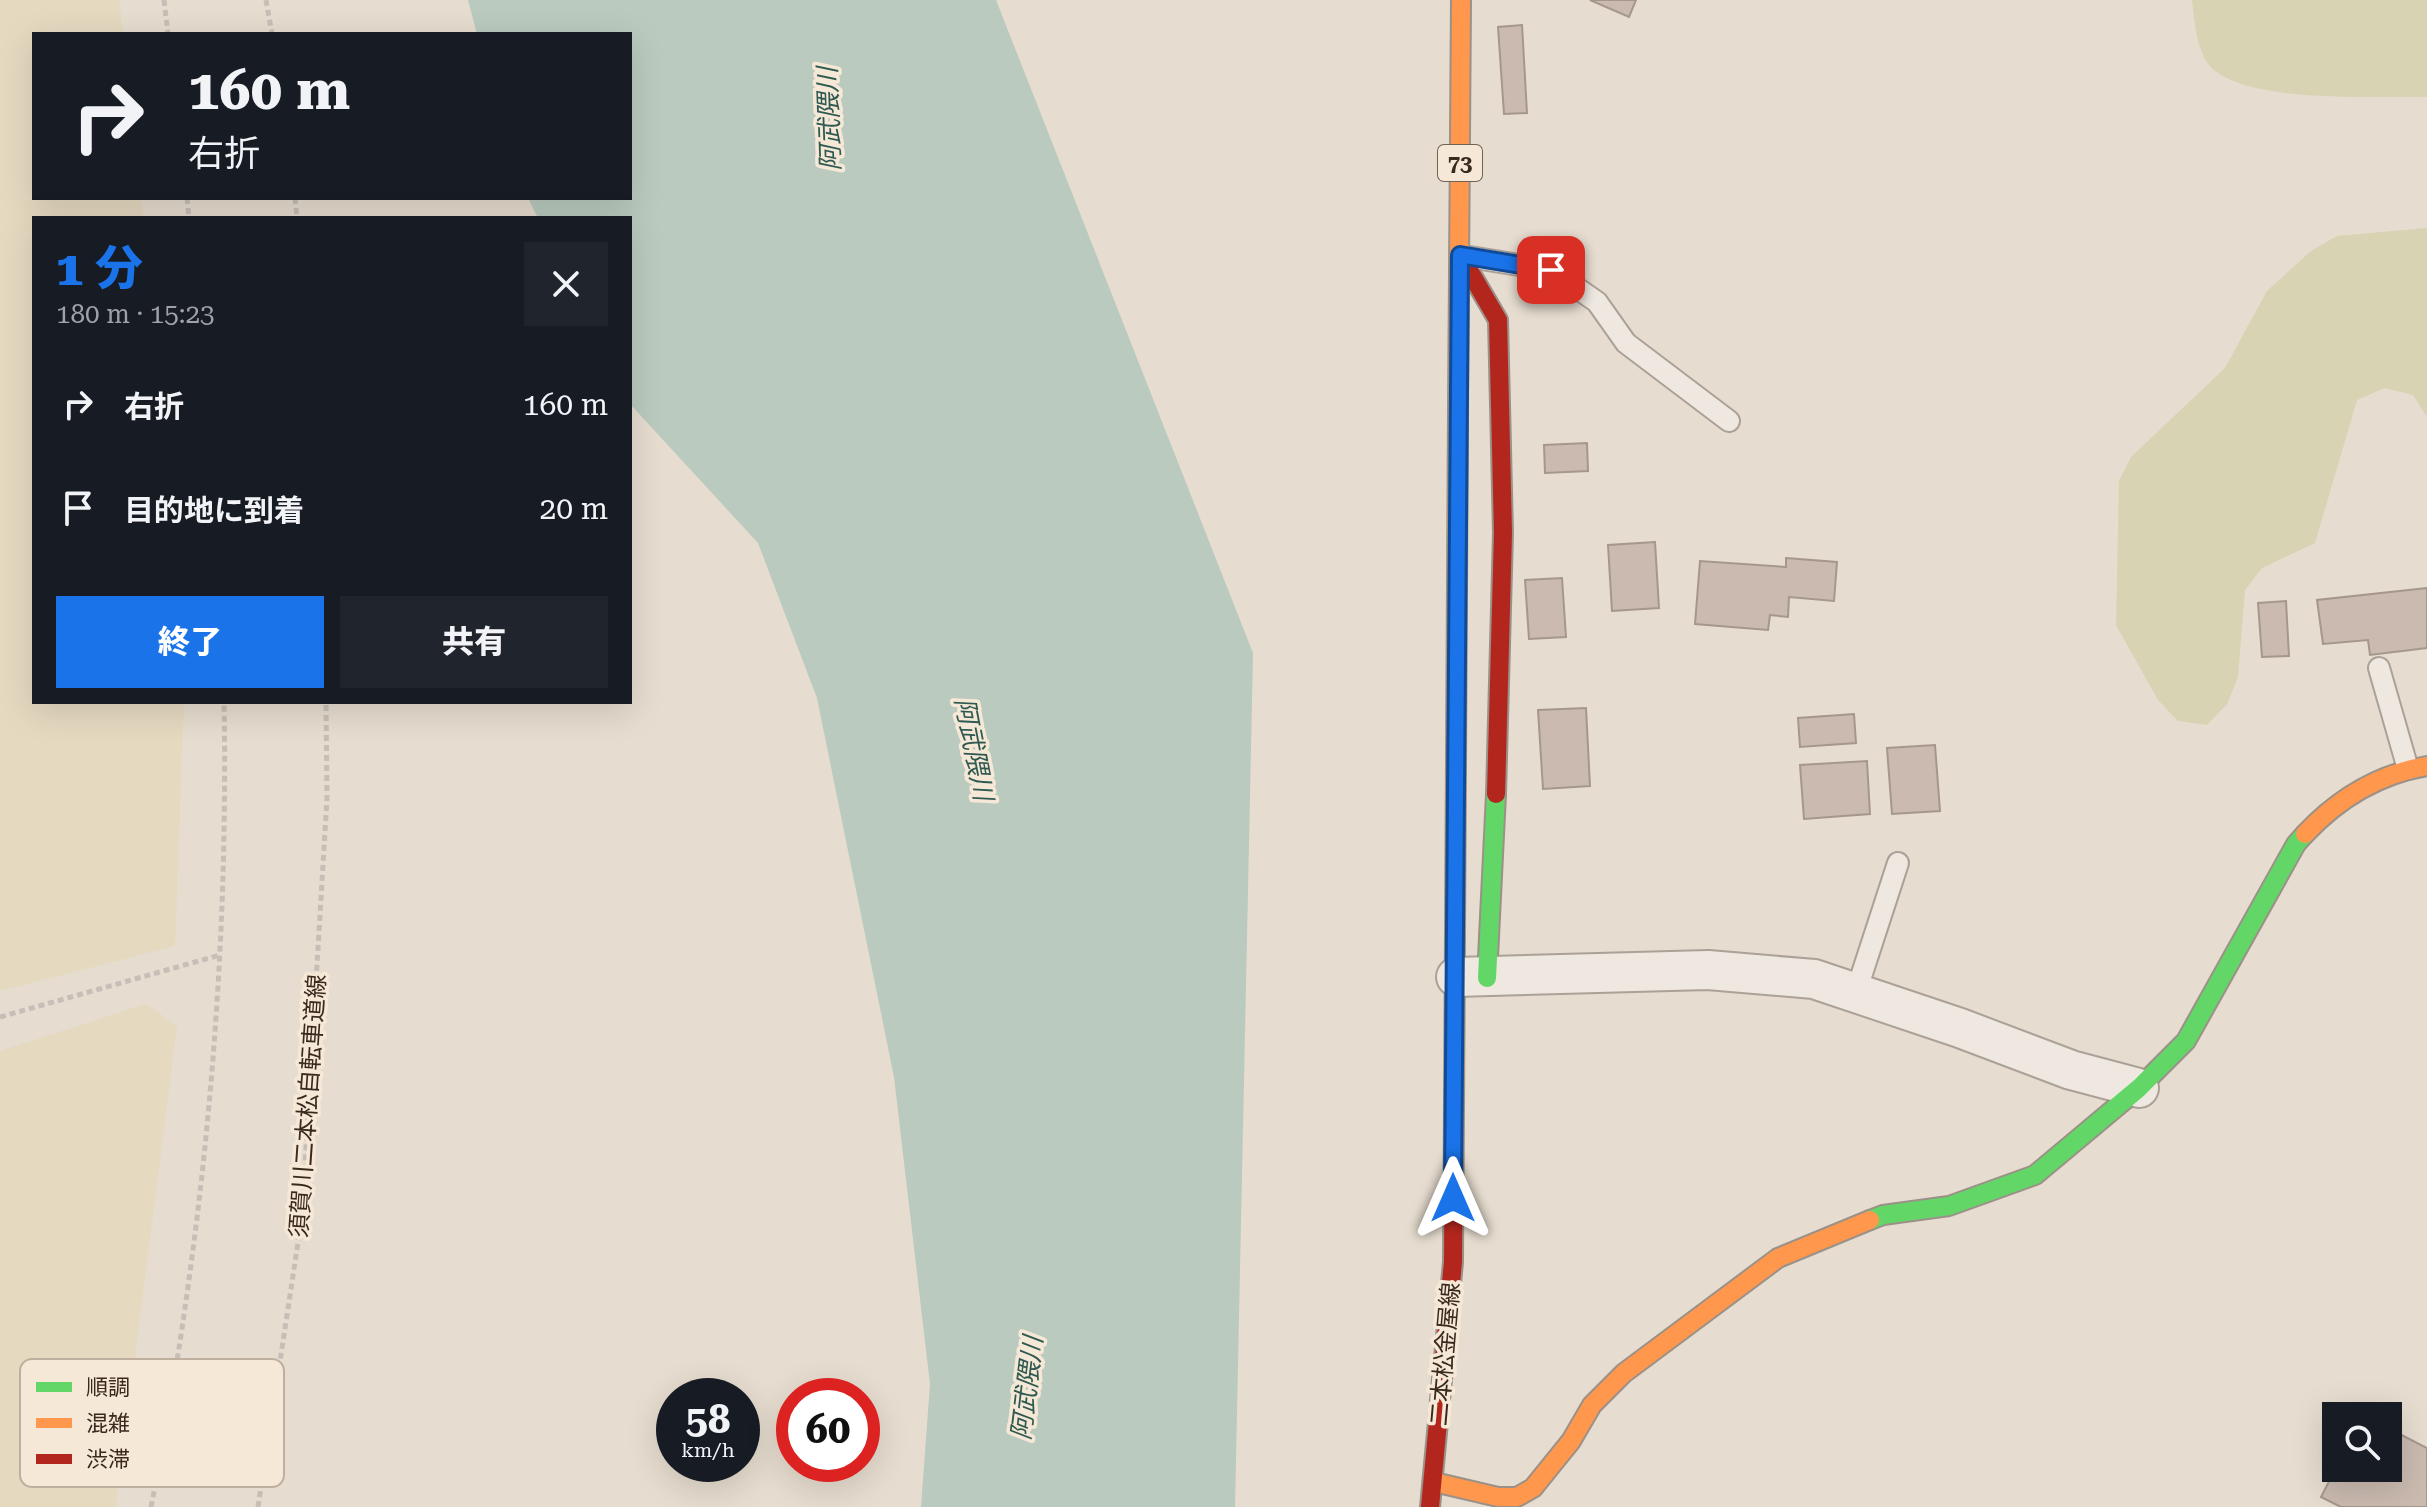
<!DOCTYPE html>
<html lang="ja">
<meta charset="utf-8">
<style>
body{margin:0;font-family:"Roboto Serif","Noto Sans JP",serif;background:#20242c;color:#f1f3f6;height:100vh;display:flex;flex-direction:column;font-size:30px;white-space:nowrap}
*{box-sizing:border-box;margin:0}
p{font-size:26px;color:#9ea1a6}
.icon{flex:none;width:44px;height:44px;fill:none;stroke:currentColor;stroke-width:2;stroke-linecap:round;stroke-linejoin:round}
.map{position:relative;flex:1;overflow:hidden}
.panel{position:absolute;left:32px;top:216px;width:600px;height:488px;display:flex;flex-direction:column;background:#171b24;border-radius:0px;box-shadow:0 8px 32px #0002}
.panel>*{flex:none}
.top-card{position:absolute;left:32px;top:32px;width:600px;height:168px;border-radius:0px;box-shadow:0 8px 32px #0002;background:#171b24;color:#f1f3f6;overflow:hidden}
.buttons{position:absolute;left:2322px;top:1402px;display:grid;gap:16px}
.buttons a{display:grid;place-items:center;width:80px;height:80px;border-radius:0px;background:#171b24;box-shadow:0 8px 32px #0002;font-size:40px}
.speed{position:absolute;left:656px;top:1378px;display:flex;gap:16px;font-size:40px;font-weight:700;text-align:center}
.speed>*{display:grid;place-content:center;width:104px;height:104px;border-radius:50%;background:#171b24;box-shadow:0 8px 32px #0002;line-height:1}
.speed small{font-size:20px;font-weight:400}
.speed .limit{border:12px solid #d22;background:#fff;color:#111}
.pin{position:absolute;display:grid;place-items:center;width:68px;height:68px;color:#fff;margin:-34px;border-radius:16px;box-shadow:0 4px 12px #0006}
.me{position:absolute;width:88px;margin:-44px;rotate:0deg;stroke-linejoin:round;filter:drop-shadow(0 0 6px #0008)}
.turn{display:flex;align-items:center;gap:28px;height:168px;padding:0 24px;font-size:36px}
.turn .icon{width:104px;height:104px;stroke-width:2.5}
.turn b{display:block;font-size:56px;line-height:68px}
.round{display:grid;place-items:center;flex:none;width:84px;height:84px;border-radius:0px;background:#20242c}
.head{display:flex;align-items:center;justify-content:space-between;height:136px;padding:0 24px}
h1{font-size:48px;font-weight:800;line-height:60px;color:#1a73e8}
.action{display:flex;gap:16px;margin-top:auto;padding:16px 24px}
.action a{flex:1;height:92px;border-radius:0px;background:#1a73e8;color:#fff;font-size:32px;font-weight:800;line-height:92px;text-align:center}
.action a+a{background:#20242c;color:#f1f3f6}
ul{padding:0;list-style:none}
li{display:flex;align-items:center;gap:24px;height:104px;padding:0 24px}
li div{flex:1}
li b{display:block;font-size:30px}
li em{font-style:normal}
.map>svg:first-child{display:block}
.farmland{fill:#e5d9c0}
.green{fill:#d8d3b2}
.water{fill:#bacabe}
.building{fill:#cabab0;stroke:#a6978e;stroke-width:2}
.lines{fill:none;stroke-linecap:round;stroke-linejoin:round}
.lane-casing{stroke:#aba197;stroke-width:24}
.street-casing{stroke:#aba197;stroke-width:42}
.fast-casing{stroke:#9b9188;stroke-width:22}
.slow-casing{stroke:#9b9188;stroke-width:22}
.jam-casing{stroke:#9b9188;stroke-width:22}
.path{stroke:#c7bfb7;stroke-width:5;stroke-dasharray:6 4;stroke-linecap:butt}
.lane{stroke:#eee8e1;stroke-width:20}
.street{stroke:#eee8e1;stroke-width:38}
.fast{stroke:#63d668;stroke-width:18}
.slow{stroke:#ff974d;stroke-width:18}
.jam{stroke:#b3261e;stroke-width:18}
.route-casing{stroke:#114b97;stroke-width:20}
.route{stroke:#1a73e8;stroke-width:14}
.labels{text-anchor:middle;stroke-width:7;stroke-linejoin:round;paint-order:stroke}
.shield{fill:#f6e8d6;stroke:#726256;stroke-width:2}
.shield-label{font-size:22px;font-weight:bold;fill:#3a291f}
.street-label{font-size:24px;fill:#3a291f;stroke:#f6e8d6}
.water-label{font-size:26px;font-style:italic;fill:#2f5a51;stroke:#f6e8d6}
.key{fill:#f6e8d6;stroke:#beaf9f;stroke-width:2}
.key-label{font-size:22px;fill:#3a291f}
</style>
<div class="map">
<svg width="2427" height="1507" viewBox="0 0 2427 1507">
<rect width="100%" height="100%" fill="#e6dccf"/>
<g class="farmland">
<path d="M0 0H119L123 34H34V198H141L144 218H34V702H184L175 946 0 991Z"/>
<path d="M146 1004 177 1026 116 1507H0V1051Z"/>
</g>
<g class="green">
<path d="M2192 0H2427V97C2375 96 2253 103 2214 70 2196 55 2195 21 2192 0Z"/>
<path d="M2427 228V417L2413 395 2385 388 2357 400 2315 543 2262 568 2245 590 2238 677 2227 704 2207 725 2178 721 2158 700 2116 625 2119 481 2131 457 2225 368 2267 291 2311 251 2337 236Z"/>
</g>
<path class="water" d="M468 0H996L1253 653 1235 1507H921L930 1384 894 1077 817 698 758 543 630 404V218H538L528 198H630V34H477Z"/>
<g class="building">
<path d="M1590 0H1636L1629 17Z"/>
<path d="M1522 25 1527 113 1504 114 1498 27Z"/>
<path d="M1587 443 1588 471 1545 473 1544 445Z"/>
<path d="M1655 542 1659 608 1612 611 1608 545Z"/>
<path d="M1786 558 1837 562 1834 601 1789 597 1788 617 1770 615 1768 630 1695 624 1700 561 1786 567Z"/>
<path d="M1562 578 1566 637 1529 639 1525 580Z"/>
<path d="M2427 588V648L2370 655 2368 640 2323 644 2317 600Z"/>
<path d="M2286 601 2289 656 2262 657 2258 603Z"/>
<path d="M1586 708 1590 786 1543 789 1538 710Z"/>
<path d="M1854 714 1856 743 1800 747 1798 718Z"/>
<path d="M1935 745 1940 811 1892 814 1887 748Z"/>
<path d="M1867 761 1870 814 1804 819 1800 765Z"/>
<path d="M2388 1428 2427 1448V1507H2341L2321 1497 2336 1468H2388Z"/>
</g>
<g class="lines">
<defs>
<g id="lane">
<path d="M1463 256 1551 270 1597 302 1626 343 1729 421"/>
<path d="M2379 668 2408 769"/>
<path d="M1856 992 1898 863"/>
</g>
<path id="street" d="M1456 977 1708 970 1814 979 1960 1028 2071 1070 2139 1088"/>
<g id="fast">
<path d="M1487 978 1496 794"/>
<path d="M1454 1107 1458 410"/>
<path d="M1870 1220 1883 1215 1949 1206 2035 1175 2139 1088 2186 1041 2296 844 2305 834"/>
</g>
<g id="slow">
<path d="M1458 410 1461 0"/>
<path d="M2305 834C2338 799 2378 774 2427 766"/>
<path d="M1434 1482 1498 1497H1517L1533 1488 1571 1441 1592 1405 1624 1373 1778 1258 1870 1220"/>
</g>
<g id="jam">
<path d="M1460 255 1498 320 1503 533 1496 794"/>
<path d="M1430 1507 1453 1262 1454 1107"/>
</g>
</defs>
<use href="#lane" class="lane-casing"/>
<use href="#street" class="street-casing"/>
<use href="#fast" class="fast-casing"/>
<use href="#slow" class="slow-casing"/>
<use href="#jam" class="jam-casing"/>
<g class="path">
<path d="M164 0 168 34"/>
<path d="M266 0 272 34"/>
<path d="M187 198 189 218"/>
<path d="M295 198 297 218"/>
<path d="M0 1017 220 955"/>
<path d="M151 1507C203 1243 229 971 224 702"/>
<path d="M258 1507 302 1216 327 798 326 702"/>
</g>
<use href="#lane" class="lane"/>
<use href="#street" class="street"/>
<use href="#fast" class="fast"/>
<use href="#slow" class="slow"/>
<use href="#jam" class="jam"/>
</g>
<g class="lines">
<defs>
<path id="route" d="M1453 1198 1460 255 1551 270"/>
</defs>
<use href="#route" class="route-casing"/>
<use href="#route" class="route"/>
</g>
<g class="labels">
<rect class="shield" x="1438" y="145" width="44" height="36" rx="6"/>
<g class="shield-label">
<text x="1460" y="171">73</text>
</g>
<g class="street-label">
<text transform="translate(308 1106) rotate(-86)" y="8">須賀川二本松自転車道線</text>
<text transform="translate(1445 1354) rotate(-85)" y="8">二本松金屋線</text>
</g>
<g class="water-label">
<text transform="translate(829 119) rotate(-92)" y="9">阿武隈川</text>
<text transform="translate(974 749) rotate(79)" y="9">阿武隈川</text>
<text transform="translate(1027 1388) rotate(-83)" y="9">阿武隈川</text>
</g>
</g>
<rect x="20" y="1359" width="264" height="128" rx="12" class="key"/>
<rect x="36" y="1382" width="36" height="10" fill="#63d668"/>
<rect x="36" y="1418" width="36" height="10" fill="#ff974d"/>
<rect x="36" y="1454" width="36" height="10" fill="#b3261e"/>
<g class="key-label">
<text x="86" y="1395">順調</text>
<text x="86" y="1431">混雑</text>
<text x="86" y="1467">渋滞</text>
</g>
</svg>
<div class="buttons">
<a><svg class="icon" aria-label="search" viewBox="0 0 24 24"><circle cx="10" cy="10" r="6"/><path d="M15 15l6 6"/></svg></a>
</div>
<div class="speed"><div>58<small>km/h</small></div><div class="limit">60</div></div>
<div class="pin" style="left:1551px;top:270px;background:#d93025"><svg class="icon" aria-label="arrive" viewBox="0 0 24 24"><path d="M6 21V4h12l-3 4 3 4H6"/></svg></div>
<svg class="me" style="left:1453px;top:1198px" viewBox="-20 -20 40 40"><path d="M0-17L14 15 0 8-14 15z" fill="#1a73e8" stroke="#fff" stroke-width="4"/></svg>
<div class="top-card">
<div class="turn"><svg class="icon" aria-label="right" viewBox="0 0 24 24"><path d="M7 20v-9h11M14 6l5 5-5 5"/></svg><div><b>160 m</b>右折</div></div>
</div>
<section class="panel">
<div class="head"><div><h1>1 分</h1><p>180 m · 15:23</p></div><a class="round"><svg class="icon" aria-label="close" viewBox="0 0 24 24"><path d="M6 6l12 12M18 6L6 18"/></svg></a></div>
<ul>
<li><svg class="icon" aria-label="right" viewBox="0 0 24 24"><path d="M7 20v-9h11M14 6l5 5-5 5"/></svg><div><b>右折</b></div><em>160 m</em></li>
<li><svg class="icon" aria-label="arrive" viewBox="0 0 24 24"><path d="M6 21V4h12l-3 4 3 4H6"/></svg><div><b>目的地に到着</b></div><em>20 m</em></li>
</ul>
<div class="action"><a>終了</a><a>共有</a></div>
</section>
</div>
